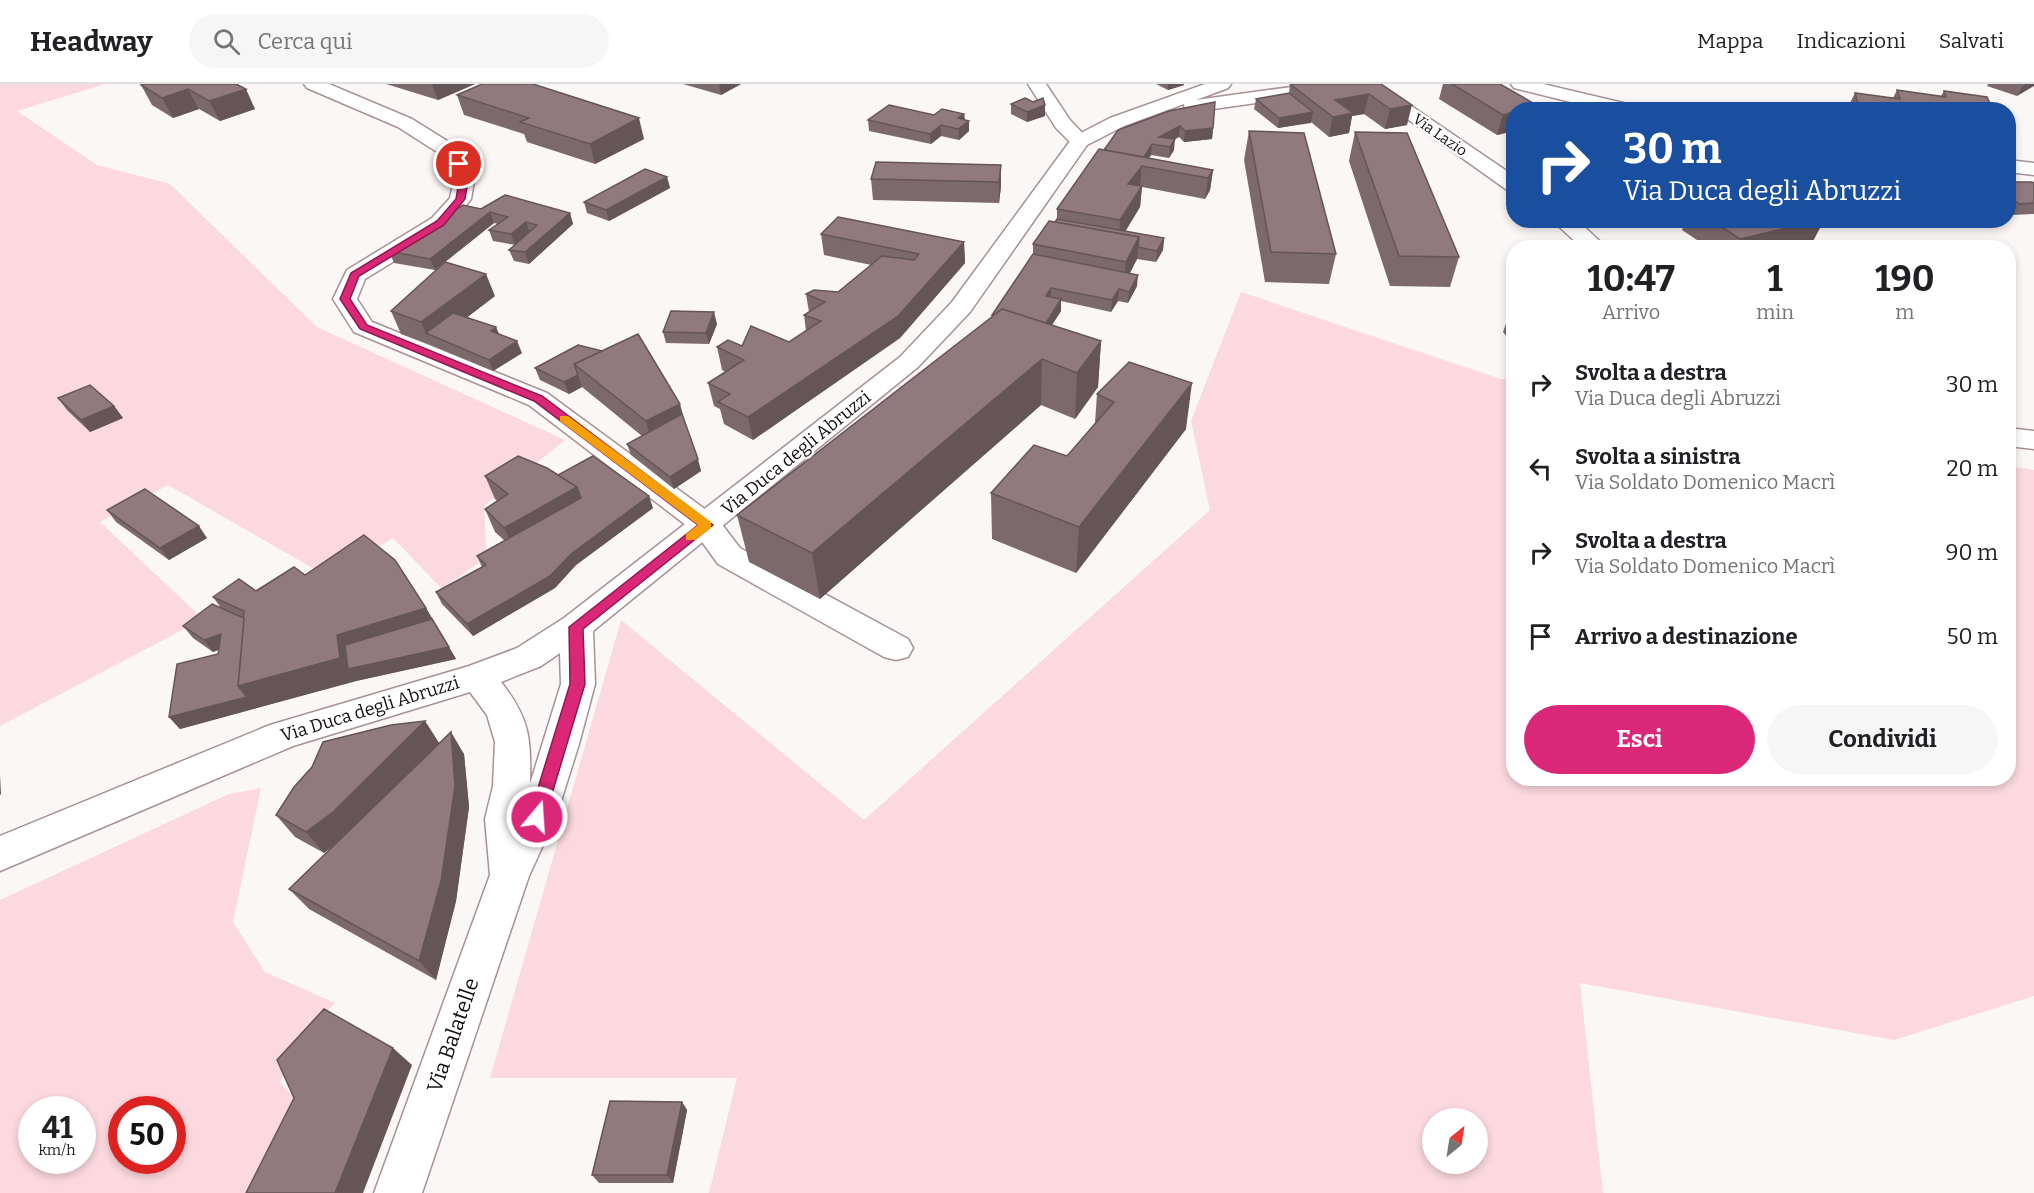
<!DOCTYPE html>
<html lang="it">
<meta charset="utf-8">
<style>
body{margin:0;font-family:Bitter,serif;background:#f6f6f6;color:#202124;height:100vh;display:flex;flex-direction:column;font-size:22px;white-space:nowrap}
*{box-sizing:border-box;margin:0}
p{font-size:20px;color:#757577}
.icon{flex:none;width:33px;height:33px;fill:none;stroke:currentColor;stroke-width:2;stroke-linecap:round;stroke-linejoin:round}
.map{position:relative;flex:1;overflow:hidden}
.side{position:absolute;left:1506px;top:156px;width:510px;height:546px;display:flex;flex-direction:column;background:#fff;border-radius:24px;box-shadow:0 3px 9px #0003}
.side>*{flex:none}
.top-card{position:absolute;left:1506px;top:18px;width:510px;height:126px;border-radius:24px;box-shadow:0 3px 9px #0003;background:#1a4fa0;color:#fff;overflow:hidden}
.needle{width:39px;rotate:30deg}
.tools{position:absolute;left:1422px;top:1024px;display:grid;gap:12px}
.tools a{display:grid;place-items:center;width:66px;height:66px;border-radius:50%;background:#fff;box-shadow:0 3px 9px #0003;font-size:30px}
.speed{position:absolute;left:18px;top:1012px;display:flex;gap:12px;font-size:30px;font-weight:700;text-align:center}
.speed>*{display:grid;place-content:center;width:78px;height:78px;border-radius:50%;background:#fff;box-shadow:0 3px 9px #0003;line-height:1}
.speed small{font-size:15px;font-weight:400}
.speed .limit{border:9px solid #d22;background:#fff;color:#111}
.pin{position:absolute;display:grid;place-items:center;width:51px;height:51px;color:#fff;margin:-26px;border:3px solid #fff;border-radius:50%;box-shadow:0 2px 6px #0007}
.me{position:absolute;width:66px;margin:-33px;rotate:18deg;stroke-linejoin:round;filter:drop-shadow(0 0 4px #0008)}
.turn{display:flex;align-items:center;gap:21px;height:126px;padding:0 18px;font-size:27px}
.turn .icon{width:78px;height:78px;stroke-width:2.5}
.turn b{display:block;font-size:42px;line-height:51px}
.eta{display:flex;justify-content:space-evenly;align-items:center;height:102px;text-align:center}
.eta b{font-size:36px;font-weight:700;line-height:42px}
.cta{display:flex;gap:12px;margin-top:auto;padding:12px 18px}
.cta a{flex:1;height:69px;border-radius:36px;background:#db2777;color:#fff;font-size:24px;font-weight:700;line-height:69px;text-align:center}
.cta a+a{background:#f6f6f6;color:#202124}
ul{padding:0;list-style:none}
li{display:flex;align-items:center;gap:18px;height:84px;padding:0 18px}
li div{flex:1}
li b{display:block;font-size:22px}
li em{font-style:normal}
header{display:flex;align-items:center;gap:36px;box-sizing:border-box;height:84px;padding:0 30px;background:#fff;border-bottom:2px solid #e0e0e0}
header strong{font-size:28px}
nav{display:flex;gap:33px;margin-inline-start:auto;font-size:21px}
.search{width:420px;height:54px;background:#f6f6f6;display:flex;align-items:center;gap:15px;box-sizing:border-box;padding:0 21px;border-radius:33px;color:#757577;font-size:22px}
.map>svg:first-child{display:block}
.green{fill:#fbd9de;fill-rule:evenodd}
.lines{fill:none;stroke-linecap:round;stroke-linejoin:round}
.minor-casing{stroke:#a89195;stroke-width:3}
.major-casing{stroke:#a89195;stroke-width:3}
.minor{fill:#fff;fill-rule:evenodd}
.major{fill:#fff;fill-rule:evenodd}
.wall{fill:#7c696c}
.shaded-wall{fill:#655558}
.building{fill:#907a7e;stroke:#655558;stroke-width:1.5}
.route{fill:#db2777;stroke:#8e194d;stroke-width:1.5}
.slow{fill:#f59e0b}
.labels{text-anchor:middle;stroke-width:5;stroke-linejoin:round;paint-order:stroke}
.far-street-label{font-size:15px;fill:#150e0f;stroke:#fff}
.street-label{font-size:18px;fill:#150e0f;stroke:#fff}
.near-street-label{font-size:21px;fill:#150e0f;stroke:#fff}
</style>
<header>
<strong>Headway</strong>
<div class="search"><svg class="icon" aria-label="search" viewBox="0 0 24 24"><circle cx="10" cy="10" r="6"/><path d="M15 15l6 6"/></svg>Cerca qui</div>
<nav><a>Mappa</a><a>Indicazioni</a><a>Salvati</a></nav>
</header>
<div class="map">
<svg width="2034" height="1109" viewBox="0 0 2034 1109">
<rect width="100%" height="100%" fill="#fcf7f7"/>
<g class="green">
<path d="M0 0H105L17 27 97 81 170 100 317 243 565 356 484 422 487 473 442 505 393 454 328 493 168 401 100 438 203 535 0 642Z"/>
<path d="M1241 208 1501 295H1513L1514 694H2008L2009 382 2034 386V912L1894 956 1580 899 1603 1109H709L737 994H490L621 536 864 736 1210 426 1191 337ZM1432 1035H1478V1080H1432Z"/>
<path d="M261 704 233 838 265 888 335 919 293 968 280 998 306 1028 269 1109H0V816L229 710ZM32 1026H82V1077H32ZM122 1026H172V1077H122Z"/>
</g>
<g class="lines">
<defs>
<g id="minor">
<path d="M304 0H329L412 35 460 65 475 91 471 115 448 144 365 195 357 215 372 238 547 309 717 434 740 464 908 555 913 564 908 573 896 576 884 573 718 480 695 448 529 321 354 248 333 215 347 186 432 134 450 114 455 91 445 73 398 43 307 4Z"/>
<path d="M1028 0H1046L1070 36 1090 57 1087 61H1073L1056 44Z"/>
<path d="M1358 0H1379L1514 92V108L1507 106Z"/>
<path d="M1511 0H1543L1636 22 1638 26H1603L1514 4Z"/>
<path d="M2008 76 2034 79V91L2008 88Z"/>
<path d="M1552 136H1577L1607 164H1582Z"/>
<path d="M2008 344 2034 347V365L2008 362Z"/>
</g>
<path id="major" d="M1205 0H1231L1228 4 1196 16 1313 0H1363L1354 5 1192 28 1185 26 1184 20 1124 42 1087 61 970 228 918 283 593 547 595 600 579 660 556 733 529 792 422 1109H374L490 791 485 735 493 702 495 658 487 631 470 608 293 662 0 787V752L270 641 469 582 517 564 564 534 900 273 952 218 1073 53 1110 34ZM560 569 561 600 530 700C531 654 530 635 501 598L541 582Z"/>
</defs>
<use href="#minor" class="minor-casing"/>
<use href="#major" class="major-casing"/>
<use href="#minor" class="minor"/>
<use href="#major" class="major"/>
</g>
<g class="wall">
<path d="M386 0H475L438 16Z"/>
<path d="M683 0H741L721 11Z"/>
<path d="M1156 0H1184V1L1168 6Z"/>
<path d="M1290 0H1381L1407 41 1385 45 1364 30 1352 32 1349 49 1329 53 1311 38 1278 44 1254 25 1256 15 1289 9Z"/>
<path d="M1443 0H1500L1514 26V47L1497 51 1439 15Z"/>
<path d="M1988 0H2034L2017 12 1987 2Z"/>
<path d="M141 1 239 2 255 25 220 37 199 25 173 34 152 21Z"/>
<path d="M1897 6 1941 12 1944 7 1993 26H1851L1850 19 1855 9 1893 14Z"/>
<path d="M457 11 644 55 595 80 527 58 524 50 464 31Z"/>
<path d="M1011 20 1045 32 1027 38 1011 30Z"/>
<path d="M1169 27 1213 44 1212 55 1184 58 1179 53 1174 55V66L1169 74 1151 71 1149 74 1213 86 1210 106 1205 115 1142 103 1140 123 1125 147 1164 154 1163 166 1156 178 1137 175 1130 189 1137 202 1128 219 1118 217 1111 228 1061 217V227L1052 241 1101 257 1098 303 1075 335 1041 321 820 515 749 478 737 431 992 233V231L1033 170V160L1055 138 1057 135V125L1104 66Z"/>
<path d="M964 30 965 36 969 37V47L959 56 941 52 931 60 869 47 868 36 934 31Z"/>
<path d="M1249 47 1336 170 1329 200 1265 198 1244 76Z"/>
<path d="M1355 48 1459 173 1450 203 1390 202 1349 77Z"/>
<path d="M1001 81V102L999 119 873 116 871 95Z"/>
<path d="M667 93 670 104 609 137 587 129 584 118Z"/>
<path d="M2008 98 2034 99V130L2012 131 2008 128Z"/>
<path d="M481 125 570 129 573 140 529 180 514 177 509 166 515 161 493 157 489 146 498 140 494 139 435 186 394 179 389 167Z"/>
<path d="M1686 136H1824L1813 157 1784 164H1709L1682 146Z"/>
<path d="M821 150 964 158 965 179 900 254 753 356 724 340 720 325 714 322 708 299 726 288 722 286 717 263 789 258 806 247 804 231 809 228 806 210 838 208 871 181 824 171Z"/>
<path d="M495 212 467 233 499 250 522 269 493 287 431 261 401 250 391 227Z"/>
<path d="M1511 226H1514V262L1503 248Z"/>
<path d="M717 240 709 260 666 259 663 248Z"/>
<path d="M578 261 682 330 701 387 674 405 631 371 627 360 642 352 582 303 569 310 540 296 535 284Z"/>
<path d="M1097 310 1186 345 1076 489 992 455 991 409 1067 372 1095 339Z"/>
<path d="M58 314 114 322 123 334 90 348 67 326Z"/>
<path d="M558 391 653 424 576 481 555 504 473 552 442 520 436 508 482 483 477 472 505 457 495 448 485 425 497 417 495 415 485 392Z"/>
<path d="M107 426 207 454 169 476 116 438Z"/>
<path d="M305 491 426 524 456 575 356 597 180 645 169 633 218 570V566L213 568 193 554 183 542 221 524 213 513 256 507Z"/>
<path d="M425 637 439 659 464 670 469 723 456 817 436 896 309 825 289 805 333 762 324 769 295 753 276 731Z"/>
<path d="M682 1018 687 1026 673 1099H599L592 1091Z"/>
</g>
<g class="shaded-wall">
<path d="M231 0H238L242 7 246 5 255 25 220 37 209 17Z"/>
<path d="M432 0H475L438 16Z"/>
<path d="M719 0H741L721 11Z"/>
<path d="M1168 0H1184V1L1168 6Z"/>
<path d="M2026 0H2034V2L2017 12 2023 2Z"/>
<path d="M188 5 199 25 173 34 162 14Z"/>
<path d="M1369 10 1364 30 1352 32 1349 49 1329 53 1335 16Z"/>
<path d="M1045 21V32L1027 38V28Z"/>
<path d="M1412 21 1407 41 1385 45 1390 25Z"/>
<path d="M1313 28 1311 39 1278 44 1279 34Z"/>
<path d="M1514 28V47L1497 51 1503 31Z"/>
<path d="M964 30 965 40 969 37V47L959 56 958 34Z"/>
<path d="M639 34 644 55 595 80 590 60Z"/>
<path d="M941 41V52L931 60 930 50Z"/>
<path d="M1180 42 1179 53 1162 62 1159 53Z"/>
<path d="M1213 44 1212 55 1184 58 1185 47Z"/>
<path d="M1175 55 1174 66 1169 74 1170 63Z"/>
<path d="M1152 60 1151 71 1143 83 1144 73Z"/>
<path d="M1001 81V102L999 119V98Z"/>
<path d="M1142 82 1140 102 1128 100Z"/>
<path d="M1213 86 1210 106 1205 115 1208 94Z"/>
<path d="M667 93 670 104 609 137 606 126Z"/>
<path d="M1142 102 1140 123 1119 158 1120 136Z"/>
<path d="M490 128 494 139 435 186 430 175Z"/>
<path d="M570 129 573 140 529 180 525 168Z"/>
<path d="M1821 136H1824L1813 157 1784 164H1736L1740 155Z"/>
<path d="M526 138 530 149 515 161 511 150Z"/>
<path d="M1139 153 1137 175 1124 200 1126 178Z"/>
<path d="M1164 154 1163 166 1156 178 1157 167Z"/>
<path d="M964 158 965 179 900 254 753 356 748 333Z"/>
<path d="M486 190 495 212 439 255 426 249 431 261 421 238Z"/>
<path d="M1138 191 1137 202 1128 219 1129 208Z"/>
<path d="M1051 204V215L1046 212Z"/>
<path d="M1119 205 1118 217 1111 228 1112 216Z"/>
<path d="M1061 215V227L1044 253V242Z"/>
<path d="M714 228 717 240 709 260 706 249Z"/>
<path d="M496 243 501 254 491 247Z"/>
<path d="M517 257 522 269 493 287 489 276Z"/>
<path d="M1101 257 1098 303 1075 335 1077 289Z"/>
<path d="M1042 275 1041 321 820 515 812 469Z"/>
<path d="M578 291 582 303 569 310 564 298Z"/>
<path d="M1192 299 1186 345 1076 489 1079 443Z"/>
<path d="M680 320 686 342 652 360 646 337Z"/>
<path d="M114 322 123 334 90 348 81 336Z"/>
<path d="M698 375 701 387 674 405 670 393Z"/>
<path d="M577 403 586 426 515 467 504 444Z"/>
<path d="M649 412 653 424 576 481 555 504 473 552 467 540 571 470Z"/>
<path d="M199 442 207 454 169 476 160 464Z"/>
<path d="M426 524 456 575 356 597 180 645 169 633 238 602 337 551Z"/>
<path d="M221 550 230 561 213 568 204 556Z"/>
<path d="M425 637 439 659 350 749 324 769 306 748Z"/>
<path d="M451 648 464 670 469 723 456 817 436 896 419 877Z"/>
<path d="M0 691 1 710 0 711Z"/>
<path d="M393 964 412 981 363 1109H335Z"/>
<path d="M682 1018 687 1026 673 1099 667 1091Z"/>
</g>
<g class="building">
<path d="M145 0H236L246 5 209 17 188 5 162 14 141 1Z"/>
<path d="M482 0H533L639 34 590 60 520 38 529 34 457 11Z"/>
<path d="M1290 0H1381L1412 21 1390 25 1369 10 1335 16 1353 29 1333 33Z"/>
<path d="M1452 0H1500L1540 23 1527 26H1514V28L1503 31Z"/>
<path d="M1897 6 1946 13 1944 7 1987 13 1993 26H1967L1950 23 1951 26H1918L1902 23 1903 26H1869L1859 24 1855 9 1900 15Z"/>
<path d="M1289 9 1313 28 1279 34 1256 15Z"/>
<path d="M1025 14 1033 18 1043 14 1045 21 1027 28 1011 20Z"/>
<path d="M1215 18 1213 44 1185 47 1180 42 1159 53 1175 55 1170 63 1152 60 1144 73 1104 66 1118 46 1169 27Z"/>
<path d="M889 21 934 31 942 25 964 30 958 34 969 37 958 45 941 41 930 50 868 36Z"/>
<path d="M1249 47 1304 49 1336 170 1271 168Z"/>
<path d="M1355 48 1407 49 1459 173 1399 172Z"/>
<path d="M1099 65 1213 86 1208 94 1142 82 1128 100 1142 102 1120 136 1057 125Z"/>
<path d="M876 78 1001 81 999 98 871 95Z"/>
<path d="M645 85 667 93 606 126 584 118Z"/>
<path d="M2008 98H2032L2034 99V119L2019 120 2008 111Z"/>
<path d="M505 111 570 129 525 168 509 166 537 141 526 138 511 150 489 146 508 133 490 128 430 175 389 167 463 121 481 125Z"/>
<path d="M838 133 964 158 898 232 748 333 718 318 730 310 708 299 744 276 717 263 728 256 742 262 751 242 789 258 821 237 804 231 825 218 806 210 814 206 838 208 882 172 914 176 919 170 821 150Z"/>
<path d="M1057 135 1164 154 1157 167 1138 163 1139 153 1055 138Z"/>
<path d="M1711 136H1821L1740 155Z"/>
<path d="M1049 137 1139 153 1126 178 1033 160Z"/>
<path d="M1033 170 1138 191 1129 208 1119 205 1112 216 1051 204 1046 212 1061 215 1046 239 1002 225 994 231H992Z"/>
<path d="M445 178 486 190 421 238 391 227Z"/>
<path d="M1002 225 1101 257 1077 289 1042 275 812 469 737 431Z"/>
<path d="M671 227 714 228 706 249 663 248Z"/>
<path d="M453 229 496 243 491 247 517 257 489 276 426 249Z"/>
<path d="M638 250 680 320 646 337 574 280Z"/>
<path d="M578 261 602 267 574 280 578 291 564 298 535 284Z"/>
<path d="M1129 278 1192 299 1079 443 991 409 1034 361 1067 372 1114 318 1097 310Z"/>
<path d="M90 301 114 322 81 336 58 314Z"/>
<path d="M682 330 698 375 670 393 627 360Z"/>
<path d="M518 372 547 384 577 403 504 444 485 425 508 410 485 392Z"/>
<path d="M593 372 649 412 571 470 550 492 467 540 436 508 486 481 477 472 581 414 577 403 558 391Z"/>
<path d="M145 405 199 442 160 464 107 426Z"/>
<path d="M364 451 395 476 426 524 337 551 340 574 238 602 244 527 213 513 239 495 256 507 294 483 305 491Z"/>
<path d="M212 520 244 534 238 602 247 613 169 633 177 580 218 570 221 550 204 556 183 542Z"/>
<path d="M432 535 449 563 348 585 345 561Z"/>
<path d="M425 637 333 728 306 748 276 731 294 703 312 683 323 658 391 641Z"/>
<path d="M451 648 455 702 441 797 419 877 289 805Z"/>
<path d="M324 925 393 964 335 1109H246L294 1014 277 976Z"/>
<path d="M610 1017 682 1018 667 1091H592Z"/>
</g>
<path class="route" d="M459 78 469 91 465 115 444 141 359 192 350 215 367 241 542 312 713 441 583 545 585 600 545 733 537 740 529 733 570 600 569 543 698 441 534 317 360 245 340 215 351 189 437 137 456 115 460 91 454 80Z"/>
<path class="slow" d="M560 332H568L711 438V444L695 456H686V450L698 441 560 337Z"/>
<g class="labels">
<g class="far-street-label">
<text transform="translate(1440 51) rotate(35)" y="5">Via Lazio</text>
</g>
<g class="street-label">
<text transform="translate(796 369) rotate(-39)" y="6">Via Duca degli Abruzzi</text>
<text transform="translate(370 625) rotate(-17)" y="6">Via Duca degli Abruzzi</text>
</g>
<g class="near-street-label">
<text transform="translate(453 951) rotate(-71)" y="7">Via Balatelle</text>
</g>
</g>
</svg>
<div class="tools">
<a><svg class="needle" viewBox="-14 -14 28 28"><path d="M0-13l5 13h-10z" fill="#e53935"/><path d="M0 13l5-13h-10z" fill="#757577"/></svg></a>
</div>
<div class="speed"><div>41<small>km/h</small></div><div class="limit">50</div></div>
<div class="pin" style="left:459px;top:80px;background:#d93025"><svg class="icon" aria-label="arrive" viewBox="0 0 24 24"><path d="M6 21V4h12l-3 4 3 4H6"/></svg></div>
<svg class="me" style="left:537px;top:733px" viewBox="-20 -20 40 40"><circle r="17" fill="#db2777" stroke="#fff" stroke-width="3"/><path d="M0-11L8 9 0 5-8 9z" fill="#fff"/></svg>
<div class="top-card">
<div class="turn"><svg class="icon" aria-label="right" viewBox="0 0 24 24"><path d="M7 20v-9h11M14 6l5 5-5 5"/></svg><div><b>30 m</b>Via Duca degli Abruzzi</div></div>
</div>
<section class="side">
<div class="eta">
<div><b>10:47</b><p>Arrivo</p></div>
<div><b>1</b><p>min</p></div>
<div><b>190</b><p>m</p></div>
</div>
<ul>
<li><svg class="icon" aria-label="right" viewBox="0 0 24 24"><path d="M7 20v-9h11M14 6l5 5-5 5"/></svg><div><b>Svolta a destra</b><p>Via Duca degli Abruzzi</p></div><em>30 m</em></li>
<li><svg class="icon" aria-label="left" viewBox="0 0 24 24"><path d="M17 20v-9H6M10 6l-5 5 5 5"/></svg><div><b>Svolta a sinistra</b><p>Via Soldato Domenico Macrì</p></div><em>20 m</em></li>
<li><svg class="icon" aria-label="right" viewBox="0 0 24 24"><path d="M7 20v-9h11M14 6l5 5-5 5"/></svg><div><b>Svolta a destra</b><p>Via Soldato Domenico Macrì</p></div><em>90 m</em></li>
<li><svg class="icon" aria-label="arrive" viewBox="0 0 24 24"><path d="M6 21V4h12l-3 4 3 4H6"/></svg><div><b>Arrivo a destinazione</b></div><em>50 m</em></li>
</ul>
<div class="cta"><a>Esci</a><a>Condividi</a></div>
</section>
</div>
